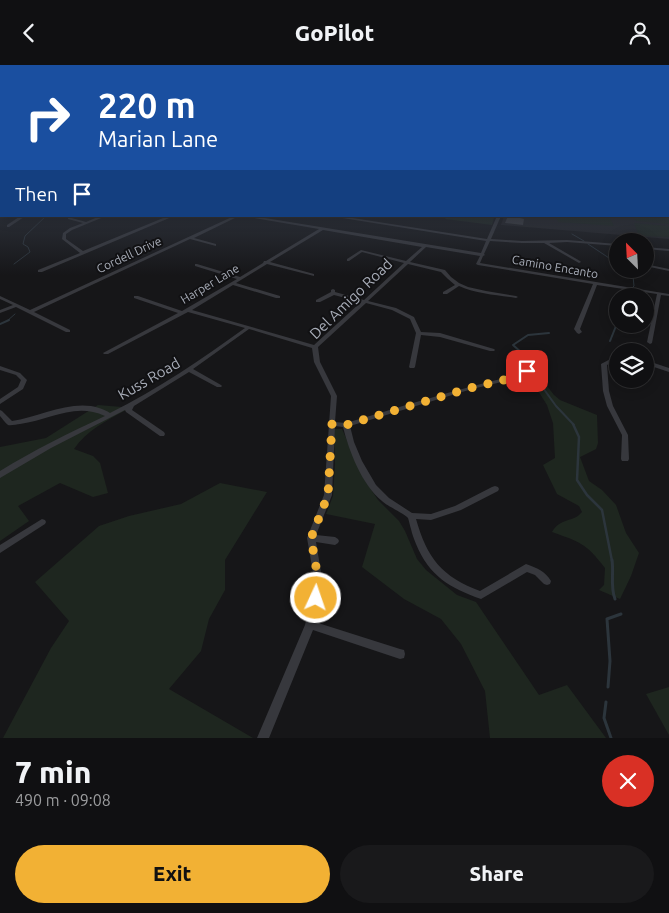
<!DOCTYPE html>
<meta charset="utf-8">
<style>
body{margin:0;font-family:Ubuntu,sans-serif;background:#19191b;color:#f1f3f6;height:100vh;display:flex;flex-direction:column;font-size:19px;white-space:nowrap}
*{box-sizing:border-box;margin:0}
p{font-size:16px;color:#9c9d9f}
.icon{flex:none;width:28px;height:28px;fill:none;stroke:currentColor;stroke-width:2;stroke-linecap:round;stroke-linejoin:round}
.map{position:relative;height:673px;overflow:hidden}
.sheet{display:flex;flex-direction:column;background:#101012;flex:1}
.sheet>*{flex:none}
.hud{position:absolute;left:0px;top:0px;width:670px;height:152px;box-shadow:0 2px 12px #0003,0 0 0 1px #303032;background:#1a4fa0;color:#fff;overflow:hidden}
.needle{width:32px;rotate:336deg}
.fabs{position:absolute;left:609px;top:168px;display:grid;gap:10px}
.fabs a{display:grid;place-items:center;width:45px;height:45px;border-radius:50%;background:#101012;box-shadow:0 2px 12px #0003,0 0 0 1px #303032;font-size:25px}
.pin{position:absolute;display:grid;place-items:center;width:42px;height:42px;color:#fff;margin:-21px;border-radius:10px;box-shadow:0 2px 8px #0006}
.me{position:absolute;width:55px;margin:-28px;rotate:3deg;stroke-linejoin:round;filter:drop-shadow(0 0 4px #0008)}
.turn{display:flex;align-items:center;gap:18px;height:105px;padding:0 15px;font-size:22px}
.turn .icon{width:65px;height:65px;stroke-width:2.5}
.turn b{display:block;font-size:35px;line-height:42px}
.then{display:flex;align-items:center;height:48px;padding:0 15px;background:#0003;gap:10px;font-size:19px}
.round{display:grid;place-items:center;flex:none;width:52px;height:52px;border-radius:26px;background:#19191b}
.overview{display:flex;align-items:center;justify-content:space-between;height:85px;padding:0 15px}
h1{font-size:30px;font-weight:800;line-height:38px}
.cta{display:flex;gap:10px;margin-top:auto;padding:10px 15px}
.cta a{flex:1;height:58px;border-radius:30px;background:#f2b134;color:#111;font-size:20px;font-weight:800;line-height:58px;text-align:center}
.cta a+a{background:#19191b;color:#f1f3f6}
header{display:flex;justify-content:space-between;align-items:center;height:65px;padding:0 15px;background:#101012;font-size:22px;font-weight:800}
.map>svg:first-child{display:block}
.built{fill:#222225}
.green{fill:#1e261f}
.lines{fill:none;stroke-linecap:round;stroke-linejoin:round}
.stream-far3{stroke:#2c353c;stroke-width:1}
.stream-far2{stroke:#2c353c;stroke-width:2}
.stream-far1{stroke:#2c353c;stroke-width:2.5}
.stream{stroke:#2c353c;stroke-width:3}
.building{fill:#404145}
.minor{fill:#37383d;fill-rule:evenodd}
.route{stroke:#f2b134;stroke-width:9;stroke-dasharray:0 16.2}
.labels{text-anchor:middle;stroke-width:4;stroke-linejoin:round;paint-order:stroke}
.far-street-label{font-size:12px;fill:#a8adb8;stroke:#111113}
.street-label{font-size:15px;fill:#a8adb8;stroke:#111113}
</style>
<header><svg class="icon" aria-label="back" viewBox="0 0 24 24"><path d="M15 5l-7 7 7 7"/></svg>GoPilot<svg class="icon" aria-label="person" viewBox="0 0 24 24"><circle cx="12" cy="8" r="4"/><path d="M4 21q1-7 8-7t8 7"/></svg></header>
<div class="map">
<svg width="669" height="673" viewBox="0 0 669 673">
<rect width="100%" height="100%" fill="#161618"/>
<path class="built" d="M669 134V174L501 160 504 151H669Z"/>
<g class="green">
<path d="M669 138V159L636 156 633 151H669Z"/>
<path d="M447 151 494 153 492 160 445 154Z"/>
<path d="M556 151 610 153 614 161 558 157Z"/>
<path d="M634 158 669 161V172L639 171Z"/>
<path d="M537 308 554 330 560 335 597 350 598 378 596 384 580 392 589 416 602 425 616 440 626 468 639 488 631 511 620 534 599 525 604 520 605 503C586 478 580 477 552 467 561 452 573 458 582 447L579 441 557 429 543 400 555 393 553 358 547 340 528 310Z"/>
<path d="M98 340 122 342 126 345C106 356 87 365 74 384L93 391 100 398 108 428 93 432 60 418 18 441 29 456 0 476V382L46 373Z"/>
<path d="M334 364H342L364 414 378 435 399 456 405 466 417 494 426 505 457 530 476 537 539 630 567 620 606 673H490L485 626 461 579 441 554 404 534 362 502 375 459 326 449 333 431 335 399Z"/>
<path d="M220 418 267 427 225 495V525L209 554 201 586 169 624 253 673H3L51 583 69 556 35 517 99 461 129 451 181 439Z"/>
<path d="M669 622V670L646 629Z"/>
</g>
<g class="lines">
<g class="stream-far3">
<path d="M572 169 584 176"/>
<path d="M588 179 618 199"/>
<path d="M14 199 30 187 28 182 23 179 25 171 46 151"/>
<path d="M625 204 633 211 634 221 632 223"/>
<path d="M624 231 627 225"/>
<path d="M7 256 15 249"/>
</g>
<g class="stream-far2">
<path d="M0 259 9 255"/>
<path d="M610 276 618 256"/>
<path d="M525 302 523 289 513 280 528 270 549 268"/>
<path d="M533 309 556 341 574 360"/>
</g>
<path class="stream-far1" d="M573 359 579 372 577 415 587 430 602 445 612 496"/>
<g class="stream">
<path d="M612 495C614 508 610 522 615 534"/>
<path d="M608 622 610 596 607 554 621 549"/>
<path d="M606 637 604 653 611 673"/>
</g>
</g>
<path class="building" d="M508 151H521L520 153 524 154 523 160 505 158Z"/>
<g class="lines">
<g class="minor">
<rect x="0" y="116" width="1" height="1"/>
<rect x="0" y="147" width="1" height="2"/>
<path d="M17 151 24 152 9 162H7V160L19 152Z"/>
<path d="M100 151H106L72 165 66 169V174L83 186 168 151H174L42 207H38V205L80 188 62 174 63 168 70 163 83 158 68 154V152L86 157Z"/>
<path d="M234 151H239L194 173 216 179V181L190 174 34 247 70 265V267H66L16 242 0 248V245L13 240 0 234V231L30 245Z"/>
<path d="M243 151H253L481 188 486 176 330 151H340L487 174 497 151H501L491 174 522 176 567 175 618 179V181L567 177 549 178 580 196 581 197 579 198 544 178H522L490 176 484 189 485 190 483 191 480 198 669 229V231L661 230 652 278 650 279 647 277 657 229 597 220 580 264 582 267 579 269 577 268 574 264 593 219 478 200 476 199 480 191 426 182 410 197 445 205 451 212 459 218 468 222 486 226 516 231 518 232 516 233C497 230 477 229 459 221L447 229H443V227L455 220 448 214 441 207 408 199 368 236 396 243 414 252 421 267 440 268 494 284 495 285 494 286H490L440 272 421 270 415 302 414 303H410L409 302 416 268 410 254 392 245 366 238 318 282 320 297 337 331 335 357 346 358C400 342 454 325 509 312 519 310 528 302 538 302L539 303 538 304 518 313 472 324 350 361 354 377 362 396 376 420 389 433 412 448 431 449 455 441 492 422 495 421 498 422 499 424 498 426 461 445 431 455 416 454C427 493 442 512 480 526L526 499C537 503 545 506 551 516L550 519 547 520 544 519 535 510 527 507 481 534C450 523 429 511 416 479 414 474 412 469 411 464 410 461 409 456 408 453 405 449 387 441 382 436 362 420 349 386 343 362L335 361 332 430 316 470 335 472 338 474 339 476 338 478 335 480 316 477 323 519 315 557 400 584 404 585 405 589 404 593 400 594 313 565 269 673H257L305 560 315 519 307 473 324 430 331 331 314 297 312 283 249 264 193 304 221 320 222 321 221 322H217L189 307 134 341 132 345 164 367 165 369 164 371H160L126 347 125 345 51 383 0 413V406C34 385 69 368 105 351 75 337 50 355 20 359 17 359 11 361 8 360 5 358 2 353 0 351V345L2 346 12 356C39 352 72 334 99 343 103 344 107 346 110 348 158 324 202 294 245 263L188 247 108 289H104L103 288 178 248 134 233V231H138L182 246 237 214 195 201V199H197L240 212 263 198 264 196H266L319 164ZM323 165 422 182 406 196 361 185 347 194V196H349L362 187 404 198 364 235 335 227V225L333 224 331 225V227L316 235V237H320L334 230 361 237 314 280 192 245 233 220 276 233H280V231L236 218 267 199 314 211V209L270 197Z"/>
<path d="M645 182 669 184V186L645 184Z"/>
<path d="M645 199 669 204V206L645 201Z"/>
<path d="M618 290V294L607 300 609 326 613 341 628 370 629 394 628 396H622L621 394 622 370 607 341 603 326 601 299Z"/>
<path d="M645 295 669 303V307L645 299Z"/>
<path d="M0 301 20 308 27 315 23 324 0 339V334L18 322 21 315 16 310 0 305Z"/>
<path d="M42 454 45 455 46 457 45 459 0 488V480Z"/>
</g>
</g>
<linearGradient id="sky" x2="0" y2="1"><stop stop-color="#0c0c0d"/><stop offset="0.55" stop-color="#363c48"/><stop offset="1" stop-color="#363c48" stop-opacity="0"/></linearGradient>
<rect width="669" height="210" fill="url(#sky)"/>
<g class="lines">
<path class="route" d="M316 533 319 519 311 473 328 430 332 359 346 360 470 323 516 312 527 306"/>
</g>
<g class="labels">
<g class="far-street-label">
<text transform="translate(129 190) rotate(-25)" y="4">Cordell Drive</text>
<text transform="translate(555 202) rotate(10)" y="4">Camino Encanto</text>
<text transform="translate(210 219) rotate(-31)" y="4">Harper Lane</text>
</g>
<g class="street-label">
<text transform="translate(351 234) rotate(-44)" y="5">Del Amigo Road</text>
<text transform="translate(149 314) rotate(-30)" y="5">Kuss Road</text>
</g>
</g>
</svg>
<div class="fabs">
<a><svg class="needle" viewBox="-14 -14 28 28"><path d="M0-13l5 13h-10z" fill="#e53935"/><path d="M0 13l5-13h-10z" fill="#9c9d9f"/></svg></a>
<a><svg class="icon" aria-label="search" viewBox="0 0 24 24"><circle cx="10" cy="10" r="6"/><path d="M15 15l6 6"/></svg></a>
<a><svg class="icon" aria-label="layers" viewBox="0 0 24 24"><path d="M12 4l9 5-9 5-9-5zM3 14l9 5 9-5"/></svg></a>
</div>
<div class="pin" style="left:527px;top:306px;background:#d93025"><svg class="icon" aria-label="arrive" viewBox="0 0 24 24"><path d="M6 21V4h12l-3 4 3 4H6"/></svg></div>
<svg class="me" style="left:316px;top:533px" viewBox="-20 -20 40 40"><circle r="17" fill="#f2b134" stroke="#fff" stroke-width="3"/><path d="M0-11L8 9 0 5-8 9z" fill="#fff"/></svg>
<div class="hud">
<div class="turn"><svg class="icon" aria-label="right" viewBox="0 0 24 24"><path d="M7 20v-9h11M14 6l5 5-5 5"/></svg><div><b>220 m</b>Marian Lane</div></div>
<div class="then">Then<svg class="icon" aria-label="arrive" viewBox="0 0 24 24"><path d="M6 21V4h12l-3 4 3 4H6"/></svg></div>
</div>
</div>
<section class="sheet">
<div class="overview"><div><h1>7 min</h1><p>490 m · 09:08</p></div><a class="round" style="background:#d93025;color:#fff"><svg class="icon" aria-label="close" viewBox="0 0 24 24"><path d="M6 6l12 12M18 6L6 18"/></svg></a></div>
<div class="cta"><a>Exit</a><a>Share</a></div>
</section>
